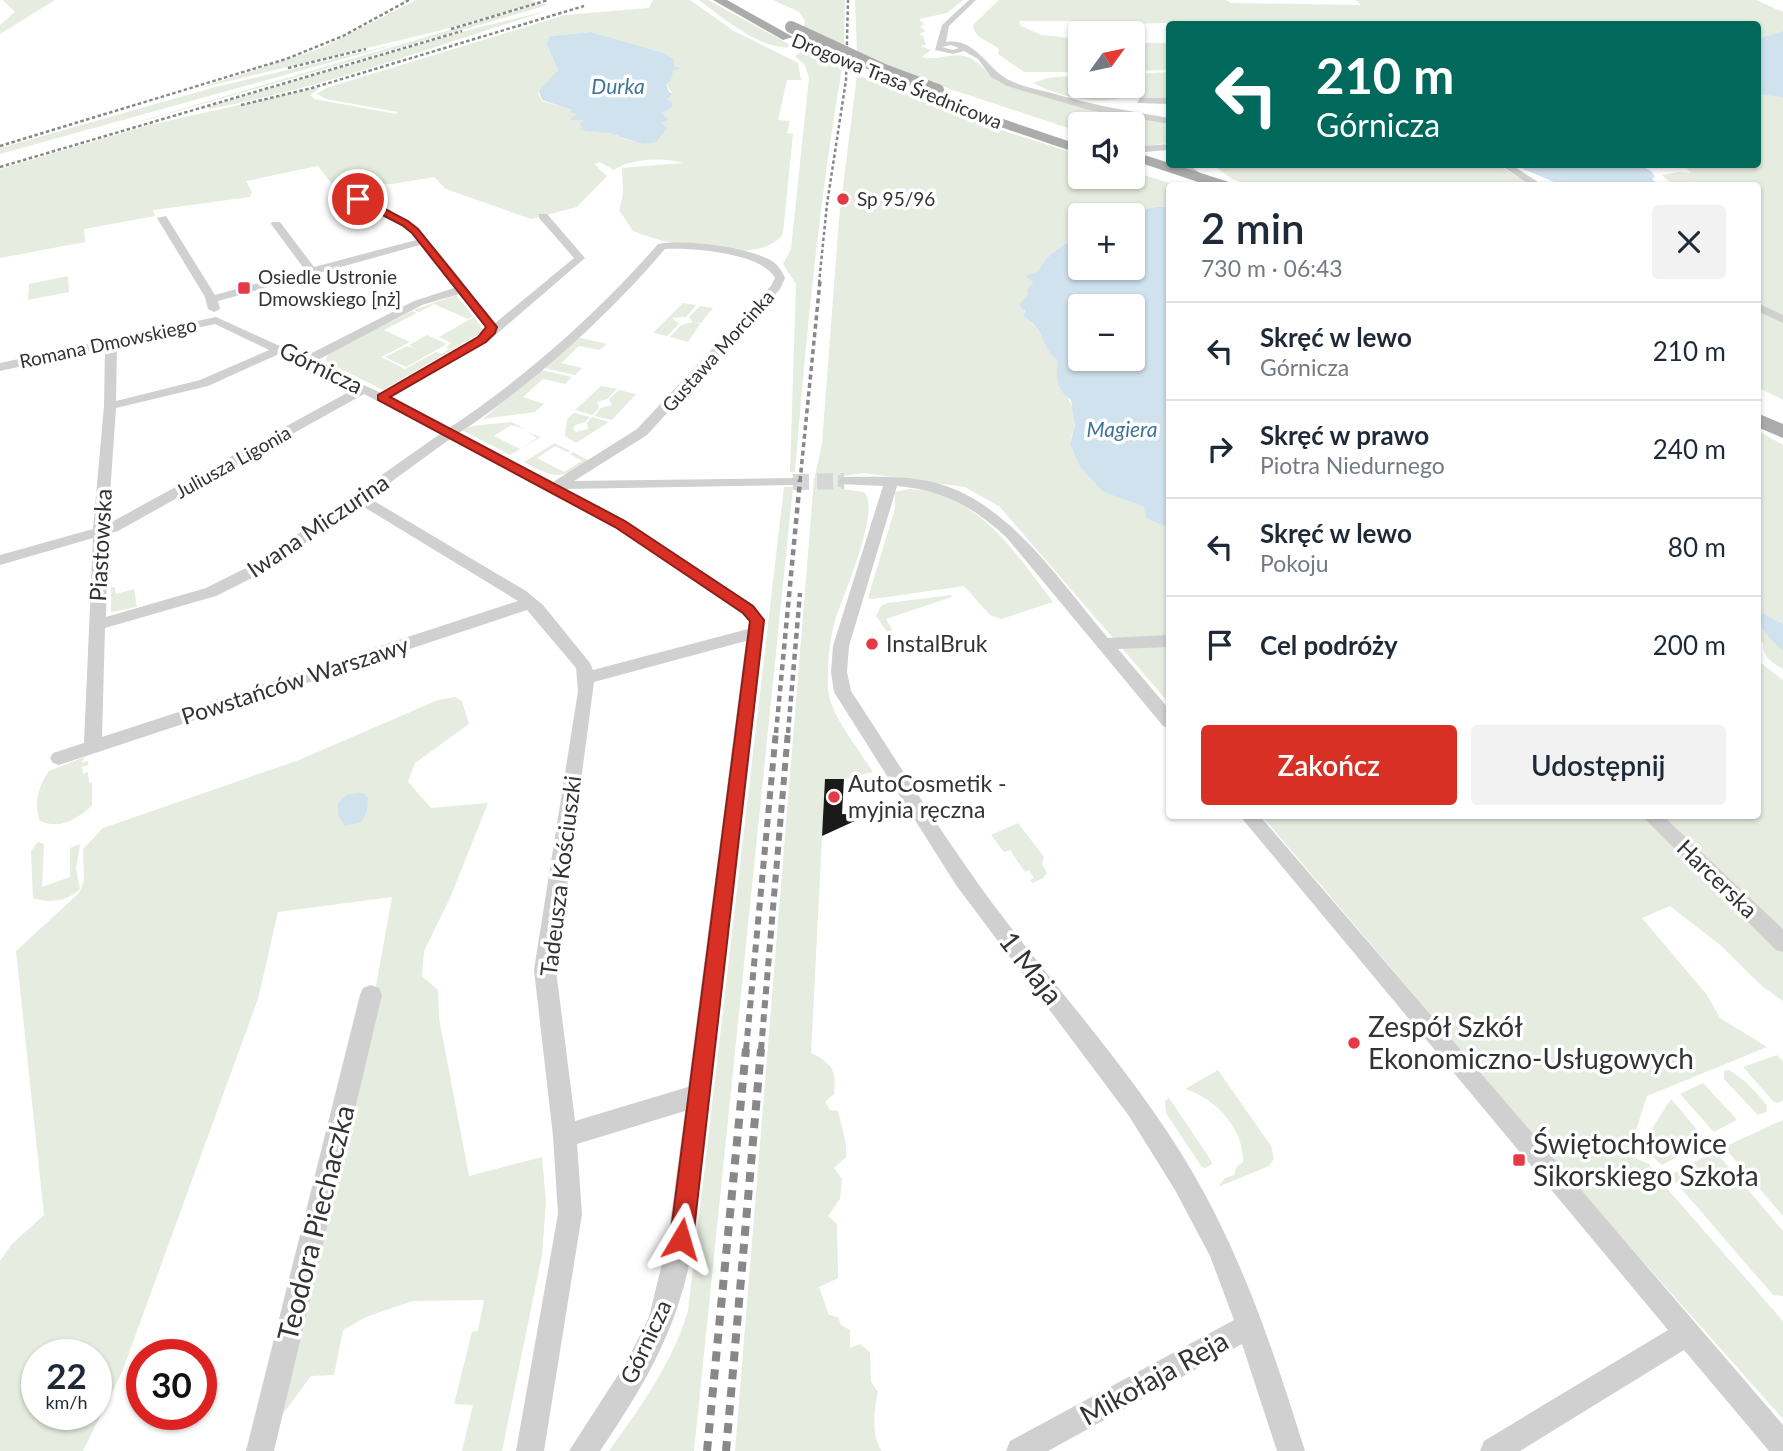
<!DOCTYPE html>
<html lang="pl">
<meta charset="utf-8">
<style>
body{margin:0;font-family:Lato,sans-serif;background:#f2f2f3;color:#1f2937;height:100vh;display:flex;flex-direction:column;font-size:26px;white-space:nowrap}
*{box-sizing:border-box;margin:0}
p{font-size:23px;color:#747a83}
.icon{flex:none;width:38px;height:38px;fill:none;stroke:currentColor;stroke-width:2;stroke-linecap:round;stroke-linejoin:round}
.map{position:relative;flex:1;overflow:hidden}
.details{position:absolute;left:1166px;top:182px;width:595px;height:637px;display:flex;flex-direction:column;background:#fff;border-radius:7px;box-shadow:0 2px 5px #0004}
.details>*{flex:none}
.hud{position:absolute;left:1166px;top:21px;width:595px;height:147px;border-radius:7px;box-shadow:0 2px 5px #0004;background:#00695c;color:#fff;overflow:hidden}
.needle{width:46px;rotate:57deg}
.fabs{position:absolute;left:1068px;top:21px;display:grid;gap:14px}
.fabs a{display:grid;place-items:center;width:77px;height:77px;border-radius:7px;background:#fff;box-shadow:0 2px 5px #0004;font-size:35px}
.speed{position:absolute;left:21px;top:1339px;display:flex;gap:14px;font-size:35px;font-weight:700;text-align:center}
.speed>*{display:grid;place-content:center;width:91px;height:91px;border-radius:50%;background:#fff;box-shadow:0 2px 5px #0004;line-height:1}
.speed small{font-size:18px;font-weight:400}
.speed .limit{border:10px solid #d22;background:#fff;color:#111}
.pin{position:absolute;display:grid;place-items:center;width:60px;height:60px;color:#fff;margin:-30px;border:4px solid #fff;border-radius:50%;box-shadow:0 2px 7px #0007}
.me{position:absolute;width:77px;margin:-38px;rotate:7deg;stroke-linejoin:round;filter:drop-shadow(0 0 5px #0008)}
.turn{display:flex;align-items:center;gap:24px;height:147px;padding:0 35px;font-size:32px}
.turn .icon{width:91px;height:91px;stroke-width:2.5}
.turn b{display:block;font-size:49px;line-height:60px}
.round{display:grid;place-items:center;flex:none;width:74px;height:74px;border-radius:7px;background:#f2f2f3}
.head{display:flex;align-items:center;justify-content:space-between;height:119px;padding:0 35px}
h1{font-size:42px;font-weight:600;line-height:52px}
.button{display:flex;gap:14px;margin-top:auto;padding:14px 35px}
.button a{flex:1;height:80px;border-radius:7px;background:#d93025;color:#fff;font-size:28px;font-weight:600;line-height:80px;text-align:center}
.button a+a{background:#f2f2f3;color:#1f2937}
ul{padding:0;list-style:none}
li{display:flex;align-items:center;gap:21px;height:98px;padding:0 35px;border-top:2px solid #e0e1e3}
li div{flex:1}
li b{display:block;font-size:26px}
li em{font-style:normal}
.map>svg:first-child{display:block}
.green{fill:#e6ecdf;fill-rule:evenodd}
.water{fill:#cfe2ee;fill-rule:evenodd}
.building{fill:#1a1a1a}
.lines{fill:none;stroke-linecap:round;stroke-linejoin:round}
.minor-tunnel-far1{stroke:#d6d6d6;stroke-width:12;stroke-dasharray:12 6;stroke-linecap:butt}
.minor-tunnel{stroke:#d6d6d6;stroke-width:16;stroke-dasharray:16 8;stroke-linecap:butt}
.minor{fill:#d0d0d0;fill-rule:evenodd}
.primary{fill:#ababab;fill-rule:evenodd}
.rail-far4{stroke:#888;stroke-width:2.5;stroke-dasharray:3.5 2.5;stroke-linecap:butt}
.rail-far3{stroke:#888;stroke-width:3.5;stroke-dasharray:5 3.5;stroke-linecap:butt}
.rail-far2{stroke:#888;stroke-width:4.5;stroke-dasharray:6 4.5;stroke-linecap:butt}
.rail-far1{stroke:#888;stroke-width:6;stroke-dasharray:8 6;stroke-linecap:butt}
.rail{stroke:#888;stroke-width:8;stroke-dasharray:10 8;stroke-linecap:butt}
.primary-bridge{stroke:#ababab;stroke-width:12}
.route{fill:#d93025;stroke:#8d1f18;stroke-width:2}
.poi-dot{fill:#e63946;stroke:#fff;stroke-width:2.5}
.labels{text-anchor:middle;stroke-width:7;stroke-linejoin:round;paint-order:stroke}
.far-street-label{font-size:19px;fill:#333;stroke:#fff}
.far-poi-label{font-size:19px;fill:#333;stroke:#fff;text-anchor:start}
.far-water-label{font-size:21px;font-style:italic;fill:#3f7597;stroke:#fff}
.street-label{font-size:23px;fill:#333;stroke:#fff}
.poi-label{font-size:23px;fill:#333;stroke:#fff;text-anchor:start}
.near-street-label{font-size:28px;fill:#333;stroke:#fff}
.near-poi-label{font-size:28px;fill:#333;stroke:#fff;text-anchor:start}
</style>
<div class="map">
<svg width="1783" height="1451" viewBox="0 0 1783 1451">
<rect width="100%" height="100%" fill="#fff"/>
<g class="green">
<path d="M3 0H55L0 34V25L15 12Z"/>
<path d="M416 0H530L539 3 438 31 196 89 322 48Z"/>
<path d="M653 0H690L734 31 798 63 801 80H787L778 120 790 121 787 133 793 134 783 233C764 268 664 244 633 231L619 210 623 194 622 168 683 163C665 157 630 158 614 170L600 162 594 164 607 176 577 207 531 219 446 189 434 177 392 184 331 183 318 166 246 181 252 192 250 197 153 210 155 216 84 229 85 242 0 258V169L149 125 316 88 319 89 310 95 314 99 396 114 398 112 326 99 317 94 326 88 565 15 649 8ZM591 32 664 53 674 67 680 68 673 71 666 84 673 94 667 100 669 108 660 114 668 121 661 123 666 128 658 136 642 144C632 141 623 138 613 134 601 129 591 134 579 124L584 120 574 116 576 114 572 110 542 101 538 94 558 70 546 43 550 36Z"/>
<path d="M699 0H708L794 47C763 52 723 18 699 0Z"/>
<path d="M773 0H845L844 46 804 27 805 21 799 12Z"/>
<path d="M855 0H963L947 13 919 19 924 24 920 27 926 31 919 34 923 36 926 45 920 46 931 50 921 57C936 62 951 51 968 57 984 63 987 78 1006 85 1055 102 1109 111 1161 122L1169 125V143L1132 148V124H1080V132L923 80 857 52Z"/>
<path d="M999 0H1226L1231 3 1361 5 1356 0H1756L1783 12V31L1760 39H1757V24L1169 26 1166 23 1118 24 1115 21H1019L1021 26 1041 35 1080 39V72H1024L998 54 999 49C989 40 975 40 973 25Z"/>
<path d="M541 3 548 5 80 139Z"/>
<path d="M547 11C435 46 326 87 210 109L207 107 476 28Z"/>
<path d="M404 42 0 154V148L212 88Z"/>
<path d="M1132 43H1169V70L1132 71Z"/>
<path d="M802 51 842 68C819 202 806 337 795 472H790L796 284 783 264 791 249 809 78 805 65 795 56Z"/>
<path d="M1169 72V98H1138L1128 86H1132V74Z"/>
<path d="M857 75 1007 132 1080 155V177H1132V171L1175 185 1169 186V207H1155L1119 215H1080V236C1065 243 1044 256 1039 271L1027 277 1033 282 1023 316C1044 329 1041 346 1059 361 1052 391 1072 393 1075 417 1076 428 1071 434 1070 444L1080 467 1103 492 1144 507 1146 511 1169 528V703L1000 507 965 487 864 473 842 476V489L864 492C882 510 841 599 834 624 829 644 827 667 828 688 829 714 859 749 873 772L844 779 825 780 811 1053C832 1063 837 1071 834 1094L825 1102 830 1110 838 1111 846 1144V1157L834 1168 842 1179 840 1199 828 1216 837 1224 838 1278 819 1287 829 1315 838 1317 841 1325 850 1330V1348L860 1344 870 1352 871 1382 878 1392C874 1408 871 1438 882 1451H735L814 480 822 444 839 219Z"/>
<path d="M1080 75V86H1116L1122 98C1092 105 1059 96 1033 83L1048 78Z"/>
<path d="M1757 93 1783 97V400L1757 387V186L1699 185 1690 181 1689 185H1673L1662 175 1679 172 1691 173 1684 165 1757 164Z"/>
<path d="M1213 165H1497L1534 185H1250L1232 179Z"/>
<path d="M68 276 69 292 28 300 29 284Z"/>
<path d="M456 295 473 316 468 319 434 304 419 312 414 310Z"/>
<path d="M683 303 696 305 686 317 672 318 679 324 667 336 653 333Z"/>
<path d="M700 306 713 308 701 323 694 322 700 324 688 342 670 337 681 325 693 322 689 317Z"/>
<path d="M412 311 417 313 384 330 410 342 381 357 405 369 436 352 441 354 449 349 446 347 451 343 439 337 474 317 484 331 383 390 325 361 329 353Z"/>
<path d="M427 335 447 344 406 367 385 357 407 346 416 349 409 345Z"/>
<path d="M577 337 607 344 600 350 579 346 561 363 582 368 575 375 544 368Z"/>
<path d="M541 370 572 377 565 384 543 379 523 397 544 404 535 412 483 419Z"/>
<path d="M601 386 617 389 607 399 597 402 599 408 592 415 575 410Z"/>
<path d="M619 390 636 394 612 420 594 416 601 408 612 405 609 399Z"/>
<path d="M574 413 590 417 585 422 575 425 573 429 576 432 588 429 587 423 592 417 609 422 576 443 565 436 567 419Z"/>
<path d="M511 422 525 429 511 425 494 436 520 449 537 438 526 432 541 437 510 455 462 430 473 426Z"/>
<path d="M1757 430 1783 445V624L1757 610Z"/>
<path d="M555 443 570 451 567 452 555 446 537 458 564 472 582 461 570 454 573 452 588 460C562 482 551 477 524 462Z"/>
<path d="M784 487H793L694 1451H609C641 1406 672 1364 688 1311Z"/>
<path d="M909 489C978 493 1015 552 1053 602L1001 619 990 615 964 586 873 599 868 598 895 508V492Z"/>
<path d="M111 586 115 588 116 594 134 589 137 607 111 612Z"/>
<path d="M951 595 952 597 886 619 892 630 887 632 876 616 881 606 888 603Z"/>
<path d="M1757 623C1767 632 1771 643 1783 651V669C1771 662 1763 658 1763 643L1757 638Z"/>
<path d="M1757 660 1783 680V1001L1763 987 1720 945 1670 906 1642 918 1707 995 1720 1018 1767 1047 1647 1096 1628 1155 1649 1164 1657 1177 1783 1321V1419L1584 1195 1262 816H1757Z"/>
<path d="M455 697 462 701 469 724 415 763 408 782 431 808 488 803 450 898 424 951 422 976 438 990 439 1018 469 1176 542 1157 546 1202 542 1255 502 1451H462L473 1405 454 1404 472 1332 478 1331 484 1300 412 1301 366 1317 343 1330 334 1375 311 1376 274 1426 376 986 392 897 278 912 258 999 122 1372 83 1451H0V1261L12 1244 44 1215 16 951 79 893 84 881 83 849 103 828 299 760 438 700ZM37 1354H96V1414H37Z"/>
<path d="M85 757 81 763 88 761V765L82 767 83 774 88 772 89 783 92 782V806C76 819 61 830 40 821 33 805 39 785 49 771Z"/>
<path d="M1018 823 1044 857 1042 864 1047 873 1043 878 1032 883 1030 880 1034 878 1029 870 1025 872 1010 850 1004 852 991 835Z"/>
<path d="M38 842 44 844 42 887 70 877V848L80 844 76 869 80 889C68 901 49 904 33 898L31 851Z"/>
<path d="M1777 1055 1783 1061V1100L1778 1103 1773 1101 1743 1067Z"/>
<path d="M1218 1070 1271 1146 1274 1159 1269 1166 1218 1187 1225 1178 1234 1175 1237 1166 1243 1162C1244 1128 1216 1099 1185 1089Z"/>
<path d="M1729 1070 1746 1082 1767 1105 1766 1112 1758 1115 1724 1079V1071Z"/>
<path d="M1703 1083 1737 1120 1714 1132 1680 1094Z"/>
<path d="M1169 1098 1210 1159 1212 1164 1205 1168 1201 1166 1166 1113 1165 1101Z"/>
<path d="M1671 1099 1706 1140 1662 1165 1648 1153 1644 1141Z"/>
<path d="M1783 1120V1216L1724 1147Z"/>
<path d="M1715 1151 1783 1231V1296L1773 1295 1672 1178 1674 1173Z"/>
</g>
<g class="water">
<path d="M1783 31V97L1759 94 1757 39Z"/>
<path d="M591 32 664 53 674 60V67L682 68 673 71 671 80 666 84 669 92 673 94 667 100 672 102V107L661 113 668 119V121L661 123 667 128 656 142 642 144 610 133 579 130 583 127 579 124 584 120H570L576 114 570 112 572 110 542 100 539 91 558 70 546 43 550 36Z"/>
<path d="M1514 165H1648L1642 166 1651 171 1655 177 1652 179 1659 185H1561Z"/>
<path d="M1155 207H1169V528L1146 518 1144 507 1103 492 1080 467 1070 444 1075 425 1071 400C1057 390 1055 377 1058 361 1040 346 1046 330 1023 316L1025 311 1019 305 1028 294 1027 290 1033 282 1025 276 1039 271C1044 256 1065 243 1080 236V268H1132V215H1119ZM1132 306V359H1080V306Z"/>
<path d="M1757 610 1783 624V651C1771 643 1767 632 1757 623Z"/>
<path d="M358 793H363L368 798 367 811 361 822 345 826 338 815V803L347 795Z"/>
</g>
<path class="building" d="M825 779H844L842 814 868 815 822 836Z"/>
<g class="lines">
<path class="minor-tunnel-far1" d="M820 481H844"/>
<path class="minor-tunnel" d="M793 482 844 481"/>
<g class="minor">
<path d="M969 0H976L949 26 946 42C976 37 988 71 1011 81 1023 87 1036 89 1048 92 1088 104 1128 111 1169 118V124L1089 110 1007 86 991 77 978 59 964 51 953 54 935 50 942 25ZM951 45 959 48 953 50 942 47Z"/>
<path d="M1140 98H1169V104L1137 103Z"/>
<path d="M1169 144V150L1132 153V147Z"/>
<path d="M1177 164H1188L1204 176 1196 178Z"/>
<path d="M1499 164H1510L1544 186H1532Z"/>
<path d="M343 196C409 196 458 278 494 324L574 258 539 218V214H547L585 258 492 338 391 398 449 428C525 378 599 312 658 244 684 239 749 247 772 261 778 265 782 271 785 278L780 289 647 435 574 481 793 478 798 479V485L566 489 625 521 754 606 765 620 689 1265C674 1336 640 1392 600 1451H569L627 1361 649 1317 668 1239 685 1111 577 1144 582 1214 544 1451H516L558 1214 553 1136 534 970 578 691 576 668 527 610 59 765 53 763 50 758 53 753 84 743 93 538 0 565V555L93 529 104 406 105 348 0 371V363L216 317 304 357 414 301 454 288 420 245 218 301 220 309 214 312 208 309 205 297 157 218 166 216 215 295 305 270 271 224 272 222H280L314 267 416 240 407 229 356 202 340 201V197ZM665 249C691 247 762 253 775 278L771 286 637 429 553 482 459 433C533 384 608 316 665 249ZM459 294 485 327 483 333 381 393 314 362 422 305ZM215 324 269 350 200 380 116 401 117 345ZM279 354 354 389 108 524 116 408 208 386ZM364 394 440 434 258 562 206 588 106 617 108 534 118 531ZM450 439 615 527 742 614 749 621 748 629 593 670 590 663 543 605 526 591 369 498ZM359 504 518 601 102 737 105 628 216 596 268 570ZM746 641 688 1087 575 1121 556 970 594 682Z"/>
<path d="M1757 303 1783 315V323L1757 311Z"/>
<path d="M844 477C876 477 909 475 940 484 1011 505 1062 584 1108 638L1169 635V647L1118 649 1169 709V728L1163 726 1007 538C974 507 943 490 897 486L849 646 847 672 851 691C891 751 928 813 970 872 1041 974 1130 1065 1193 1173 1244 1261 1275 1355 1305 1451H1277L1242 1344 1048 1451H1006L1010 1441 1234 1320 1210 1256 1175 1190 1129 1116 956 885 834 692 831 672 833 646 883 486 839 484 837 481Z"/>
<path d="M1240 816H1260L1783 1425V1451H1769L1684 1350 1520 1451H1480L1484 1441 1668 1330Z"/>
<path d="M1642 816H1663L1783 929V952L1776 950Z"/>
<path d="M371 985 379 988 382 995 274 1451H246L360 995 363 988Z"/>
</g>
<g class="primary">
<path d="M713 0H727L793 37 783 40Z"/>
<path d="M932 95 1080 145V154L927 102V96Z"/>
<path d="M1132 151 1232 183 1234 186H1210L1132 160Z"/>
<path d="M1757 413 1783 424V438L1757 427Z"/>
</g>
<g class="rail-far4">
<path d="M451 29 548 0"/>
<path d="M288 68 366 49"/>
<path d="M241 105 312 88 584 6"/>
<path d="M0 146 286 59 343 36 409 0"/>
<path d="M0 167 462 31"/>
<path d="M819 283 827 204 846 80 848 0"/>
</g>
<path class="rail-far3" d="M800 481 820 281"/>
<g class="rail-far2">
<path d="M776 733 800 480"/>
<path d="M788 733 800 593"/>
</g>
<g class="rail-far1">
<path d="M746 1050 776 731"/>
<path d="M761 1050 788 731"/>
</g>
<g class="rail">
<path d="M707 1451 746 1049"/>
<path d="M726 1451 761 1049"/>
</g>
<path class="primary-bridge" d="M791 27 882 69 938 90"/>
</g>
<path class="route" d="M355 197H362L408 221 418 229 497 327 495 333 486 342 390 397 625 521 753 606 764 620 693 1239 689 1247 681 1250 673 1247 670 1239 750 621 743 613 615 527 378 400V395L478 337 486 327 412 233 402 225 355 201Z"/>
<g class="poi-dot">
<circle cx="843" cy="199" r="7"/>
<rect x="237" y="281" width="14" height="14" rx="3.5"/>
<circle cx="872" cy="644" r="7"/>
<circle cx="834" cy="797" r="7"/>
<circle cx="1354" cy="1043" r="7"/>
<rect x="1512" y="1153" width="14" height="14" rx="3.5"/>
</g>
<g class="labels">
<g class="far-street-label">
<text transform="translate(897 81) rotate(22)" y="7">Drogowa Trasa Średnicowa</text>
<text transform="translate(108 343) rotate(-12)" y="7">Romana Dmowskiego</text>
<text transform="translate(718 351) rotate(-48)" y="7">Gustawa Morcinka</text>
<text transform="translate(233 462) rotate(-29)" y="7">Juliusza Ligonia</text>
</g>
<g class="far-poi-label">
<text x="857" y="206">Sp 95/96</text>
<text x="258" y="284">Osiedle Ustronie<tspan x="258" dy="22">Dmowskiego [nż]</tspan></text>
</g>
<g class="far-water-label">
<text x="618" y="94">Durka</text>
<text x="1122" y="437">Magiera</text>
</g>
<g class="street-label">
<text transform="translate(321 368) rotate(26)" y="8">Górnicza</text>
<text transform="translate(318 526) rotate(-34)" y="8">Iwana Miczurina</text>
<text transform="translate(101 545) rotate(-87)" y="8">Piastowska</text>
<text transform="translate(295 681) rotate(-18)" y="8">Powstańców Warszawy</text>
<text transform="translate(561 876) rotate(-83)" y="8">Tadeusza Kościuszki</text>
<text transform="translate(1717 879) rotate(44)" y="8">Harcerska</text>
<text transform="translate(646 1342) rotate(-65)" y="8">Górnicza</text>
</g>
<g class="poi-label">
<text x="886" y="652">InstalBruk</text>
<text x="848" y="792">AutoCosmetik -<tspan x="848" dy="26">myjnia ręczna</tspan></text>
</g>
<g class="near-street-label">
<text transform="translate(1031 968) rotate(52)" y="10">1 Maja</text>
<text transform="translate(316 1223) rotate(-76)" y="10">Teodora Piechaczka</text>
<text transform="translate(1154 1378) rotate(-29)" y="10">Mikołaja Reja</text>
</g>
<g class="near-poi-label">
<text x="1368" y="1037">Zespół Szkół<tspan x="1368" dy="32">Ekonomiczno-Usługowych</tspan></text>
<text x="1533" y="1154">Świętochłowice<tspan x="1533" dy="32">Sikorskiego Szkoła</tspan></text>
</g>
</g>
</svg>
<div class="fabs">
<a><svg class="needle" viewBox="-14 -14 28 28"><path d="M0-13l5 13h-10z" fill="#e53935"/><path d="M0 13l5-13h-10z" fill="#747a83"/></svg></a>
<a><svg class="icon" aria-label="sound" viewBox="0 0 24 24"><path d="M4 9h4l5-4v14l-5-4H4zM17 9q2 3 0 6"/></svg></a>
<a>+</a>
<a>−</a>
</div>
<div class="speed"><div>22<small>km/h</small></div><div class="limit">30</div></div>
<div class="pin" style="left:358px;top:199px;background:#d93025"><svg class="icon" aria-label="arrive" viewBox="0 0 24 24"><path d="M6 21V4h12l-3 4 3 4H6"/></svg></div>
<svg class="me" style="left:681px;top:1239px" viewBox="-20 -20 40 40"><path d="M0-17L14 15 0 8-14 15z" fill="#d93025" stroke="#fff" stroke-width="4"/></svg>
<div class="hud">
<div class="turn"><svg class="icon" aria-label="left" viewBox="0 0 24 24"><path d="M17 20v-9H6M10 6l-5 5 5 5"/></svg><div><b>210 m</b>Górnicza</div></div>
</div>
<section class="details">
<div class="head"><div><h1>2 min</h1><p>730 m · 06:43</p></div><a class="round"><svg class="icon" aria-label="close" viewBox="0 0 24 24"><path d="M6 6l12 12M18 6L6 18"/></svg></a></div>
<ul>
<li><svg class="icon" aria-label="left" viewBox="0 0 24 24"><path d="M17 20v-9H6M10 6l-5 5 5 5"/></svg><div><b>Skręć w lewo</b><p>Górnicza</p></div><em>210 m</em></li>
<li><svg class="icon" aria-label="right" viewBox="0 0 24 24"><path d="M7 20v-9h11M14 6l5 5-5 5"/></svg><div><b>Skręć w prawo</b><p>Piotra Niedurnego</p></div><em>240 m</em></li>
<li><svg class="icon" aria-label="left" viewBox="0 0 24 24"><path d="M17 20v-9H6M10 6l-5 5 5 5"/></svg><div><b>Skręć w lewo</b><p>Pokoju</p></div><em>80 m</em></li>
<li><svg class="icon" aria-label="arrive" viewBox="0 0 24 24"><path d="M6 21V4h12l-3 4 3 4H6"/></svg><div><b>Cel podróży</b></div><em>200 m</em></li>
</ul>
<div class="button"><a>Zakończ</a><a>Udostępnij</a></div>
</section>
</div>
